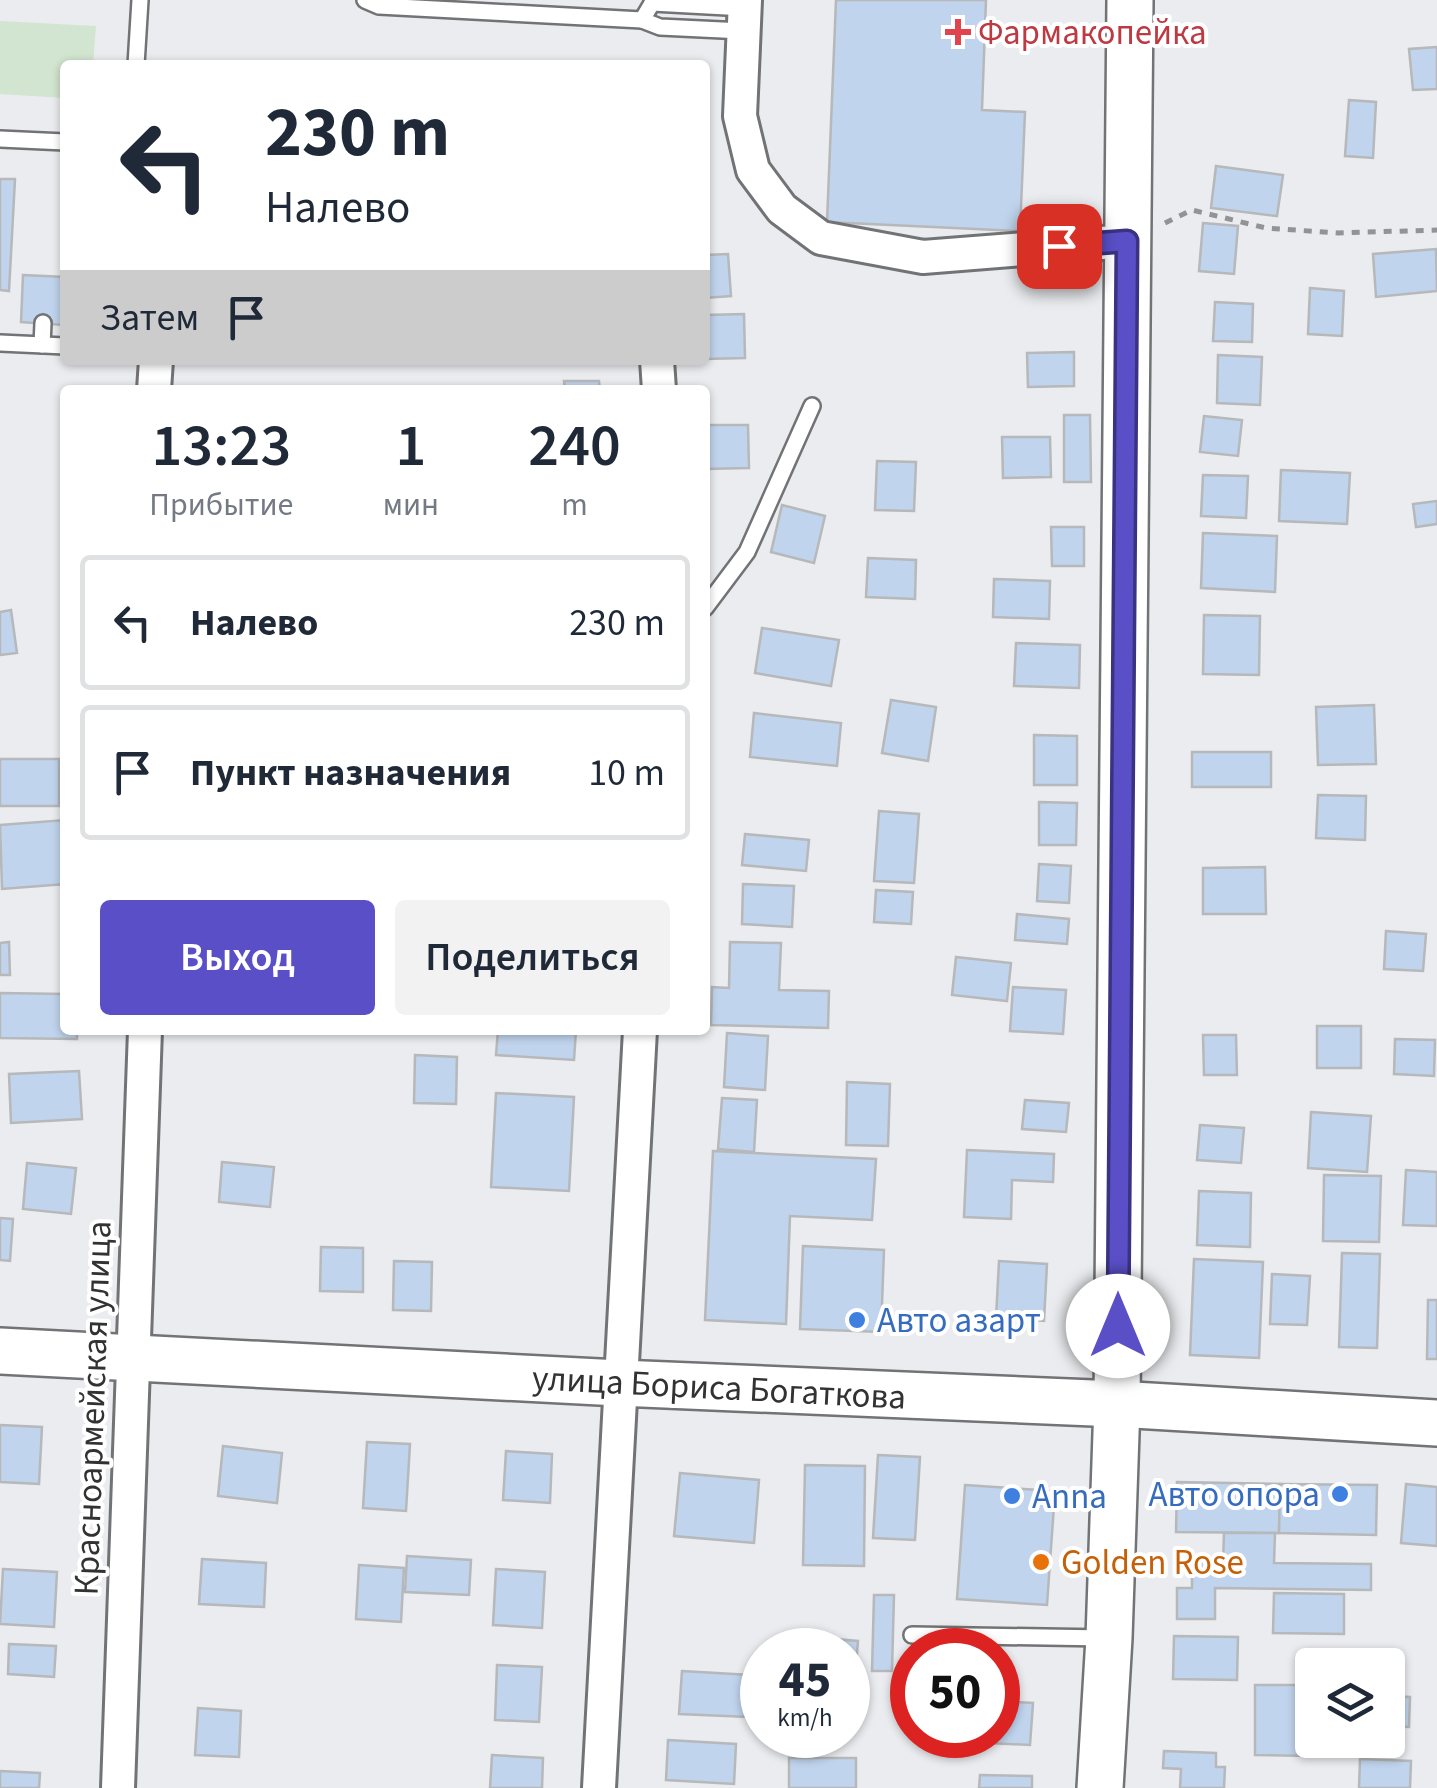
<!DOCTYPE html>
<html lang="ru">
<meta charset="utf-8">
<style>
body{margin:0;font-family:"Source Sans 3",sans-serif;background:#f2f2f3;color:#1f2937;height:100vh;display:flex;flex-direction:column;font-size:38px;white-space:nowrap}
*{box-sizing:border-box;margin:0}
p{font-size:32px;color:#747a83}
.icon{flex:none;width:55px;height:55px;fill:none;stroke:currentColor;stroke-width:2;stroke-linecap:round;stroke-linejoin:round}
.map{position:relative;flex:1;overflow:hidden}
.panel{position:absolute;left:60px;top:385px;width:650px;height:650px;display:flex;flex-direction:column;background:#fff;border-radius:10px;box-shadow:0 2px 8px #0004}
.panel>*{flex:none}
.hud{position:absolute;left:60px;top:60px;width:650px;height:305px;border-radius:10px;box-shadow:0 2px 8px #0004;background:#fff;color:#1f2937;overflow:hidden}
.controls{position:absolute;left:1295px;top:1648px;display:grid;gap:20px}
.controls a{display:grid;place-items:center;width:110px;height:110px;border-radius:10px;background:#fff;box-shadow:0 2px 8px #0004;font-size:50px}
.speed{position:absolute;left:740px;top:1628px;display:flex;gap:20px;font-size:50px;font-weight:700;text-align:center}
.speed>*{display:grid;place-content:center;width:130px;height:130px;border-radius:50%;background:#fff;box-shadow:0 2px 8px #0004;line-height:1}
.speed small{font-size:25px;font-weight:400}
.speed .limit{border:15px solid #d22;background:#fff;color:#111}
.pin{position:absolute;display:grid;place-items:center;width:85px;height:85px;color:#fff;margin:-42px;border-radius:20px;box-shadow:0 5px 15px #0006}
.me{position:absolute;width:110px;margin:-55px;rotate:0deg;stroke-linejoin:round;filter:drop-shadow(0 0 8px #0008)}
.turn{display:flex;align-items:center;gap:35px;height:210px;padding:0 40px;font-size:45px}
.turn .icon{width:130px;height:130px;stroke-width:2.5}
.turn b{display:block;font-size:70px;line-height:85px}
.then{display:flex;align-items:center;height:95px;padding:0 40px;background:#0003;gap:20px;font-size:38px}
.eta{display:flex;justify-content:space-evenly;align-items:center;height:170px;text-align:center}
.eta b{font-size:60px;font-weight:600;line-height:70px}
.action{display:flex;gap:20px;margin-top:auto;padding:20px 40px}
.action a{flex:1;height:115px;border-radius:10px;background:#5a4fc7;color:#fff;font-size:40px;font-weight:600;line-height:115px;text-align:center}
.action a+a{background:#f2f2f3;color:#1f2937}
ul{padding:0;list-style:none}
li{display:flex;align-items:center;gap:30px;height:135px;margin:0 20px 15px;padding:0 20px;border:5px solid #e0e1e3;border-radius:10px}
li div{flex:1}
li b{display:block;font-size:38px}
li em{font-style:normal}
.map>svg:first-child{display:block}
.green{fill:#d2e5d0}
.building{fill:#c0d4ed;stroke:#b6b8ba;stroke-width:2.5}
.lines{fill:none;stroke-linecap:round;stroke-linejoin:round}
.service-casing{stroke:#717375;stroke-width:20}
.minor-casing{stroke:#717375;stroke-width:38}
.secondary-casing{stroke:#717375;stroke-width:50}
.path{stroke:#929395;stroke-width:5;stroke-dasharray:8 8;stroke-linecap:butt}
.service{stroke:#fff;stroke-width:15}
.minor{stroke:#fff;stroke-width:32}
.secondary{stroke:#fff;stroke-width:45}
.route-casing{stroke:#3a3381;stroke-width:25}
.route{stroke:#5a4fc7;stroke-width:18}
.health-dot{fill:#e0444e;stroke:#fff;stroke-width:4}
.shop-dot{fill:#3f7fe0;stroke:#fff;stroke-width:4}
.food-dot{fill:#e8710a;stroke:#fff;stroke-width:4}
.labels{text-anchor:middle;stroke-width:8;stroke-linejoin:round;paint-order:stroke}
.health-label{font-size:35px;fill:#be3a42;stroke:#fff;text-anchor:start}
.shop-label{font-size:35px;fill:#366cbe;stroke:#fff;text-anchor:start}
.street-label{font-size:35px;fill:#323233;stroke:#fff}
.food-label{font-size:35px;fill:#c56008;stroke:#fff;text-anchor:start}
</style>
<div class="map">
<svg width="1437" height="1788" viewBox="0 0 1437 1788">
<rect width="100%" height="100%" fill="#eaecef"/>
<path class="green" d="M0 21 96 26 93 65H65V98L0 94Z"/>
<g class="building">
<path d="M836 0H986L982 110 1025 112 1020 231 827 222Z"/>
<path d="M1437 47V89L1413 90 1409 49Z"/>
<path d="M1349 100 1376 102 1373 158 1345 156Z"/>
<path d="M1216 166 1283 175 1277 216 1211 208Z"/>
<path d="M0 179H15L9 291 0 290Z"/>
<path d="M1203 223 1238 226 1234 274 1199 271Z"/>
<path d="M1436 249 1437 291 1376 297 1373 254Z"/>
<path d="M728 254 731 296 705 298V255Z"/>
<path d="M23 275 65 277 64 325 21 322Z"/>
<path d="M1310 288 1344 291 1342 336 1308 334Z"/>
<path d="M1215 302 1253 304 1252 342 1213 341Z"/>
<path d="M744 314 745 358 705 359V315Z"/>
<path d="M1074 352V386L1028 387 1027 353Z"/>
<path d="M1218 355 1262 357 1260 405 1217 403Z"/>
<path d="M564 381H599L600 390H565Z"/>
<path d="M1064 415H1090L1091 482H1064Z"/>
<path d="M1204 416 1242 420 1238 456 1200 452Z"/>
<path d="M705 425H748L749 468 705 469Z"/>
<path d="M1002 437H1050L1051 477 1003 478Z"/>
<path d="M877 461 916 462 914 511 875 510Z"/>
<path d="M1281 470 1350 473 1347 524 1279 521Z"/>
<path d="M1203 475 1248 476 1246 518 1201 516Z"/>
<path d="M1437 501V524L1416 527 1413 504Z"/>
<path d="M782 505 825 516 814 563 771 552Z"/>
<path d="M1051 527H1084V566H1052Z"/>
<path d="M1203 533 1277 536 1275 592 1201 588Z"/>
<path d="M868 558 916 560 915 599 866 597Z"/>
<path d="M994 579 1050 581 1049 619 993 617Z"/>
<path d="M11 610 17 653 0 655V612Z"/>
<path d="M1204 615 1260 616 1259 675 1203 674Z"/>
<path d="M762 628 839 640 831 686 755 673Z"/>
<path d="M1016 643 1080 645 1079 688 1014 686Z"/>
<path d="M891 700 936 707 928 761 882 753Z"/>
<path d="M1374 705 1376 764 1318 765 1316 707Z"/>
<path d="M754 713 841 723 837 766 750 757Z"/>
<path d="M1034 735 1077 736V785H1034Z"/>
<rect x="1192" y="752" width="79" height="35"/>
<rect x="0" y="759" width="59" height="47"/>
<path d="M1318 795 1366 796 1365 840 1316 838Z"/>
<path d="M1039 802 1077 803 1076 845H1039Z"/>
<path d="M879 811 919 814 914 883 874 881Z"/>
<path d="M65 820V884L2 889 0 825Z"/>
<path d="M745 834 809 840 806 871 742 865Z"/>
<path d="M1039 864 1071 866 1069 903 1037 901Z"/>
<path d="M1265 867 1266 914H1203V868Z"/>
<path d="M743 884 794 886 792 927 742 924Z"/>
<path d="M876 890 913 892 911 924 874 922Z"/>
<path d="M1017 914 1069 919 1067 944 1015 940Z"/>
<path d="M1386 931 1426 934 1423 971 1384 969Z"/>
<path d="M9 942 10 975H0V943Z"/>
<path d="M730 942 781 943 779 990 829 991 828 1028 711 1025 712 987 729 988Z"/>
<path d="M956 957 1011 963 1007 1001 952 995Z"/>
<path d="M1013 987 1066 990 1063 1034 1010 1031Z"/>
<path d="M0 993 65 994V1030H77V1039L0 1038Z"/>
<rect x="1317" y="1026" width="44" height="42"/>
<path d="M498 1030H576L574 1060 496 1055Z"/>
<path d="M727 1033 768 1036 765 1090 724 1087Z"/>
<path d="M1203 1035H1236L1237 1075H1204Z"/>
<path d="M1395 1039 1435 1040 1434 1076 1394 1074Z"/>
<path d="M415 1055 457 1057 456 1104 414 1103Z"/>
<path d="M79 1071 82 1119 11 1123 9 1074Z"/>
<path d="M847 1082 890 1084 888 1146 846 1145Z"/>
<path d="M496 1093 574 1097 569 1191 491 1187Z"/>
<path d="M722 1098 757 1100 754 1152 718 1149Z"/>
<path d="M1025 1100 1069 1103 1066 1132 1022 1129Z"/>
<path d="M1311 1112 1371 1116 1367 1172 1308 1168Z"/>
<path d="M1200 1125 1244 1128 1241 1163 1197 1160Z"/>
<path d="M967 1150 1054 1154 1053 1182 1012 1180 1011 1219 964 1217Z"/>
<path d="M713 1151 876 1159 872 1220 790 1216 786 1324 705 1320Z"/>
<path d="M222 1162 274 1167 270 1207 219 1202Z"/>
<path d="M27 1163 76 1168 71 1214 23 1209Z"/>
<path d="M1406 1170 1437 1172V1226L1403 1225Z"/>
<path d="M1324 1175 1381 1176 1379 1242 1323 1241Z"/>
<path d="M1199 1191 1251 1193 1250 1247 1197 1245Z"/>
<path d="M0 1218 13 1219 10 1261 0 1260Z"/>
<path d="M803 1246 884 1250 881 1332 800 1329Z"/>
<path d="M321 1247 363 1248V1292L320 1291Z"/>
<path d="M1342 1253 1380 1254 1377 1348 1339 1347Z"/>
<path d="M1194 1259 1263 1262 1259 1358 1190 1355Z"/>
<path d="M394 1261 432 1262 431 1311 393 1310Z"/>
<path d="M999 1261 1047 1264 1044 1321 996 1318Z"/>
<path d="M1272 1274 1310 1276 1307 1325 1270 1324Z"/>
<path d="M1428 1300H1437V1359H1427Z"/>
<path d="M0 1425 42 1427 39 1484 0 1482Z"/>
<path d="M367 1442 410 1444 406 1511 363 1508Z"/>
<path d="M223 1446 282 1453 277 1503 218 1496Z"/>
<path d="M506 1451 552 1454 550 1503 503 1500Z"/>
<path d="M878 1455 920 1457 915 1540 873 1538Z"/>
<path d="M805 1465 865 1466 864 1566 803 1565Z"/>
<path d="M680 1473 759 1480 754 1543 674 1536Z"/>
<path d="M1177 1482 1280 1484 1279 1533 1176 1532Z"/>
<path d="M1280 1484 1377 1485 1376 1535 1279 1533Z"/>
<path d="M1406 1484 1437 1487V1546L1401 1543Z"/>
<path d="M965 1485 1055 1491 1047 1605 957 1599Z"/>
<path d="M1224 1533H1275L1274 1563 1371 1564V1590L1215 1588V1619H1177V1588H1192V1562L1223 1563Z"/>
<path d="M407 1556 471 1560 469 1595 405 1592Z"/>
<path d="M202 1559 266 1563 264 1607 199 1604Z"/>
<path d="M359 1565 404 1568 401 1622 356 1619Z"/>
<path d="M3 1569 57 1572 54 1627 0 1624Z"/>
<path d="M496 1569 545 1572 542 1628 493 1625Z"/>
<path d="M1274 1593 1344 1594V1634L1273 1633Z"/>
<path d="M874 1595H894L892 1671H872Z"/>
<path d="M1174 1636 1238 1637 1237 1680 1173 1679Z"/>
<path d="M812 1637 858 1641 854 1693H848V1650H811Z"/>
<path d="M9 1644 56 1646 54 1677 8 1674Z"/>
<path d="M497 1665 542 1667 539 1722 495 1720Z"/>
<path d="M682 1671 750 1675 748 1717 679 1714Z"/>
<path d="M1255 1685H1310V1756L1255 1755Z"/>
<path d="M1388 1696 1410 1697 1409 1727 1388 1726Z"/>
<path d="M998 1701 1033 1703 1030 1745 969 1742 970 1735H998Z"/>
<path d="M198 1708 241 1711 239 1757 195 1755Z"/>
<path d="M668 1740 736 1744 734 1784 666 1780Z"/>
<path d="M1164 1751 1216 1753V1767H1225L1224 1788H1180L1181 1769 1163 1768Z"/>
<path d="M492 1755 543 1758 542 1788H490Z"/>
<rect x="789" y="1758" width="67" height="30"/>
<path d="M1360 1759 1411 1761 1410 1788H1359Z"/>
<path d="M0 1771 40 1773 39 1788H0Z"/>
<path d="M980 1775 1032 1776V1788H979Z"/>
</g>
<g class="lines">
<defs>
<g id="service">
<path d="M365 0 379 6 642 20 654 0"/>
<path d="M652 3 745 8"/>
<path d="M642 20 660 27 743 31"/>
<path d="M136 65 140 0"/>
<path d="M0 139 65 142"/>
<path d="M0 343 65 346"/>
<path d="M42 345 43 323"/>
<path d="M705 608 747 552 812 406"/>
<path d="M912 1635 1105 1638"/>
</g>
<g id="minor">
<path d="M745 0 740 116 753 170 782 209 821 238 923 257 1127 241"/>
<path d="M657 360 659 390"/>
<path d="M154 390 156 360"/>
<path d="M118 1788 145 1030"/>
<path d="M599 1788 640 1030"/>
</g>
<g id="secondary">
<path d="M0 1351 619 1383 1117 1404 1437 1423"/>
<path d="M1100 1788 1109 1638 1117 1404 1130 0"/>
</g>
</defs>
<use href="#service" class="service-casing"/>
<use href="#minor" class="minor-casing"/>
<use href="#secondary" class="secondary-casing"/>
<path class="path" d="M1165 223 1192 210 1266 228 1338 233 1437 230"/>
<use href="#service" class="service"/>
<use href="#minor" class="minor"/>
<use href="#secondary" class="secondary"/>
</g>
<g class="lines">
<defs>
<path id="route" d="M1059 246 1127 241 1118 1326"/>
</defs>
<use href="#route" class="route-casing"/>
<use href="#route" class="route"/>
</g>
<path class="health-dot" d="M953 17h10v10h10v10h-10v10h-10v-10h-10v-10h10z"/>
<g class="shop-dot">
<circle cx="857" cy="1320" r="10"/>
<circle cx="1340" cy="1494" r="10"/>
<circle cx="1012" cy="1496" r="10"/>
</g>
<circle class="food-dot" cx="1041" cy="1562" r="10"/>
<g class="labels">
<g class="health-label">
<text x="978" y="44">Фармакопейка</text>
</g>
<g class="shop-label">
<text x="877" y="1332">Авто азарт</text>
<text x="1320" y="1506" text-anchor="end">Авто опора</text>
<text x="1032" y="1508">Anna</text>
</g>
<g class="street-label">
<text transform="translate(719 1387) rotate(3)" y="12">улица Бориса Богаткова</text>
<text transform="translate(92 1408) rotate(-88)" y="12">Красноармейская улица</text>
</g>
<g class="food-label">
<text x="1061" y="1574">Golden Rose</text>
</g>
</g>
</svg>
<div class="controls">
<a><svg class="icon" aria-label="layers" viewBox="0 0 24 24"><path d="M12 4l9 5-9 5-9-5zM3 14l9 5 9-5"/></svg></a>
</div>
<div class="speed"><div>45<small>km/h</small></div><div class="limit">50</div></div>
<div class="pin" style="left:1059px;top:246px;background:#d93025"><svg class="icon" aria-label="arrive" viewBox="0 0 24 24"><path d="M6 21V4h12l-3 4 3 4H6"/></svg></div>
<svg class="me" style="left:1118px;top:1326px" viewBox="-20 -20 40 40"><circle r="19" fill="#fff"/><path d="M0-13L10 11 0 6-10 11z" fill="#5a4fc7"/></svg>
<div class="hud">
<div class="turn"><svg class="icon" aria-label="left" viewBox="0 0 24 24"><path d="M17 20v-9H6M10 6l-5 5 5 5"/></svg><div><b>230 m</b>Налево</div></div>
<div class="then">Затем<svg class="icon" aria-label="arrive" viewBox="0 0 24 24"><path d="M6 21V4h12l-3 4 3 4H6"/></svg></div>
</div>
<section class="panel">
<div class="eta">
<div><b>13:23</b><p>Прибытие</p></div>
<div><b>1</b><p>мин</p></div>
<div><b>240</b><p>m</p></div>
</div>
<ul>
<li><svg class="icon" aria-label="left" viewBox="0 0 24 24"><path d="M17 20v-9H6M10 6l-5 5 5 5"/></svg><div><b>Налево</b></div><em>230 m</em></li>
<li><svg class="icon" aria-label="arrive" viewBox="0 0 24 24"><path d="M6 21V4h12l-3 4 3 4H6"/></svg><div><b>Пункт назначения</b></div><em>10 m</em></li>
</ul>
<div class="action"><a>Выход</a><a>Поделиться</a></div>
</section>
</div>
